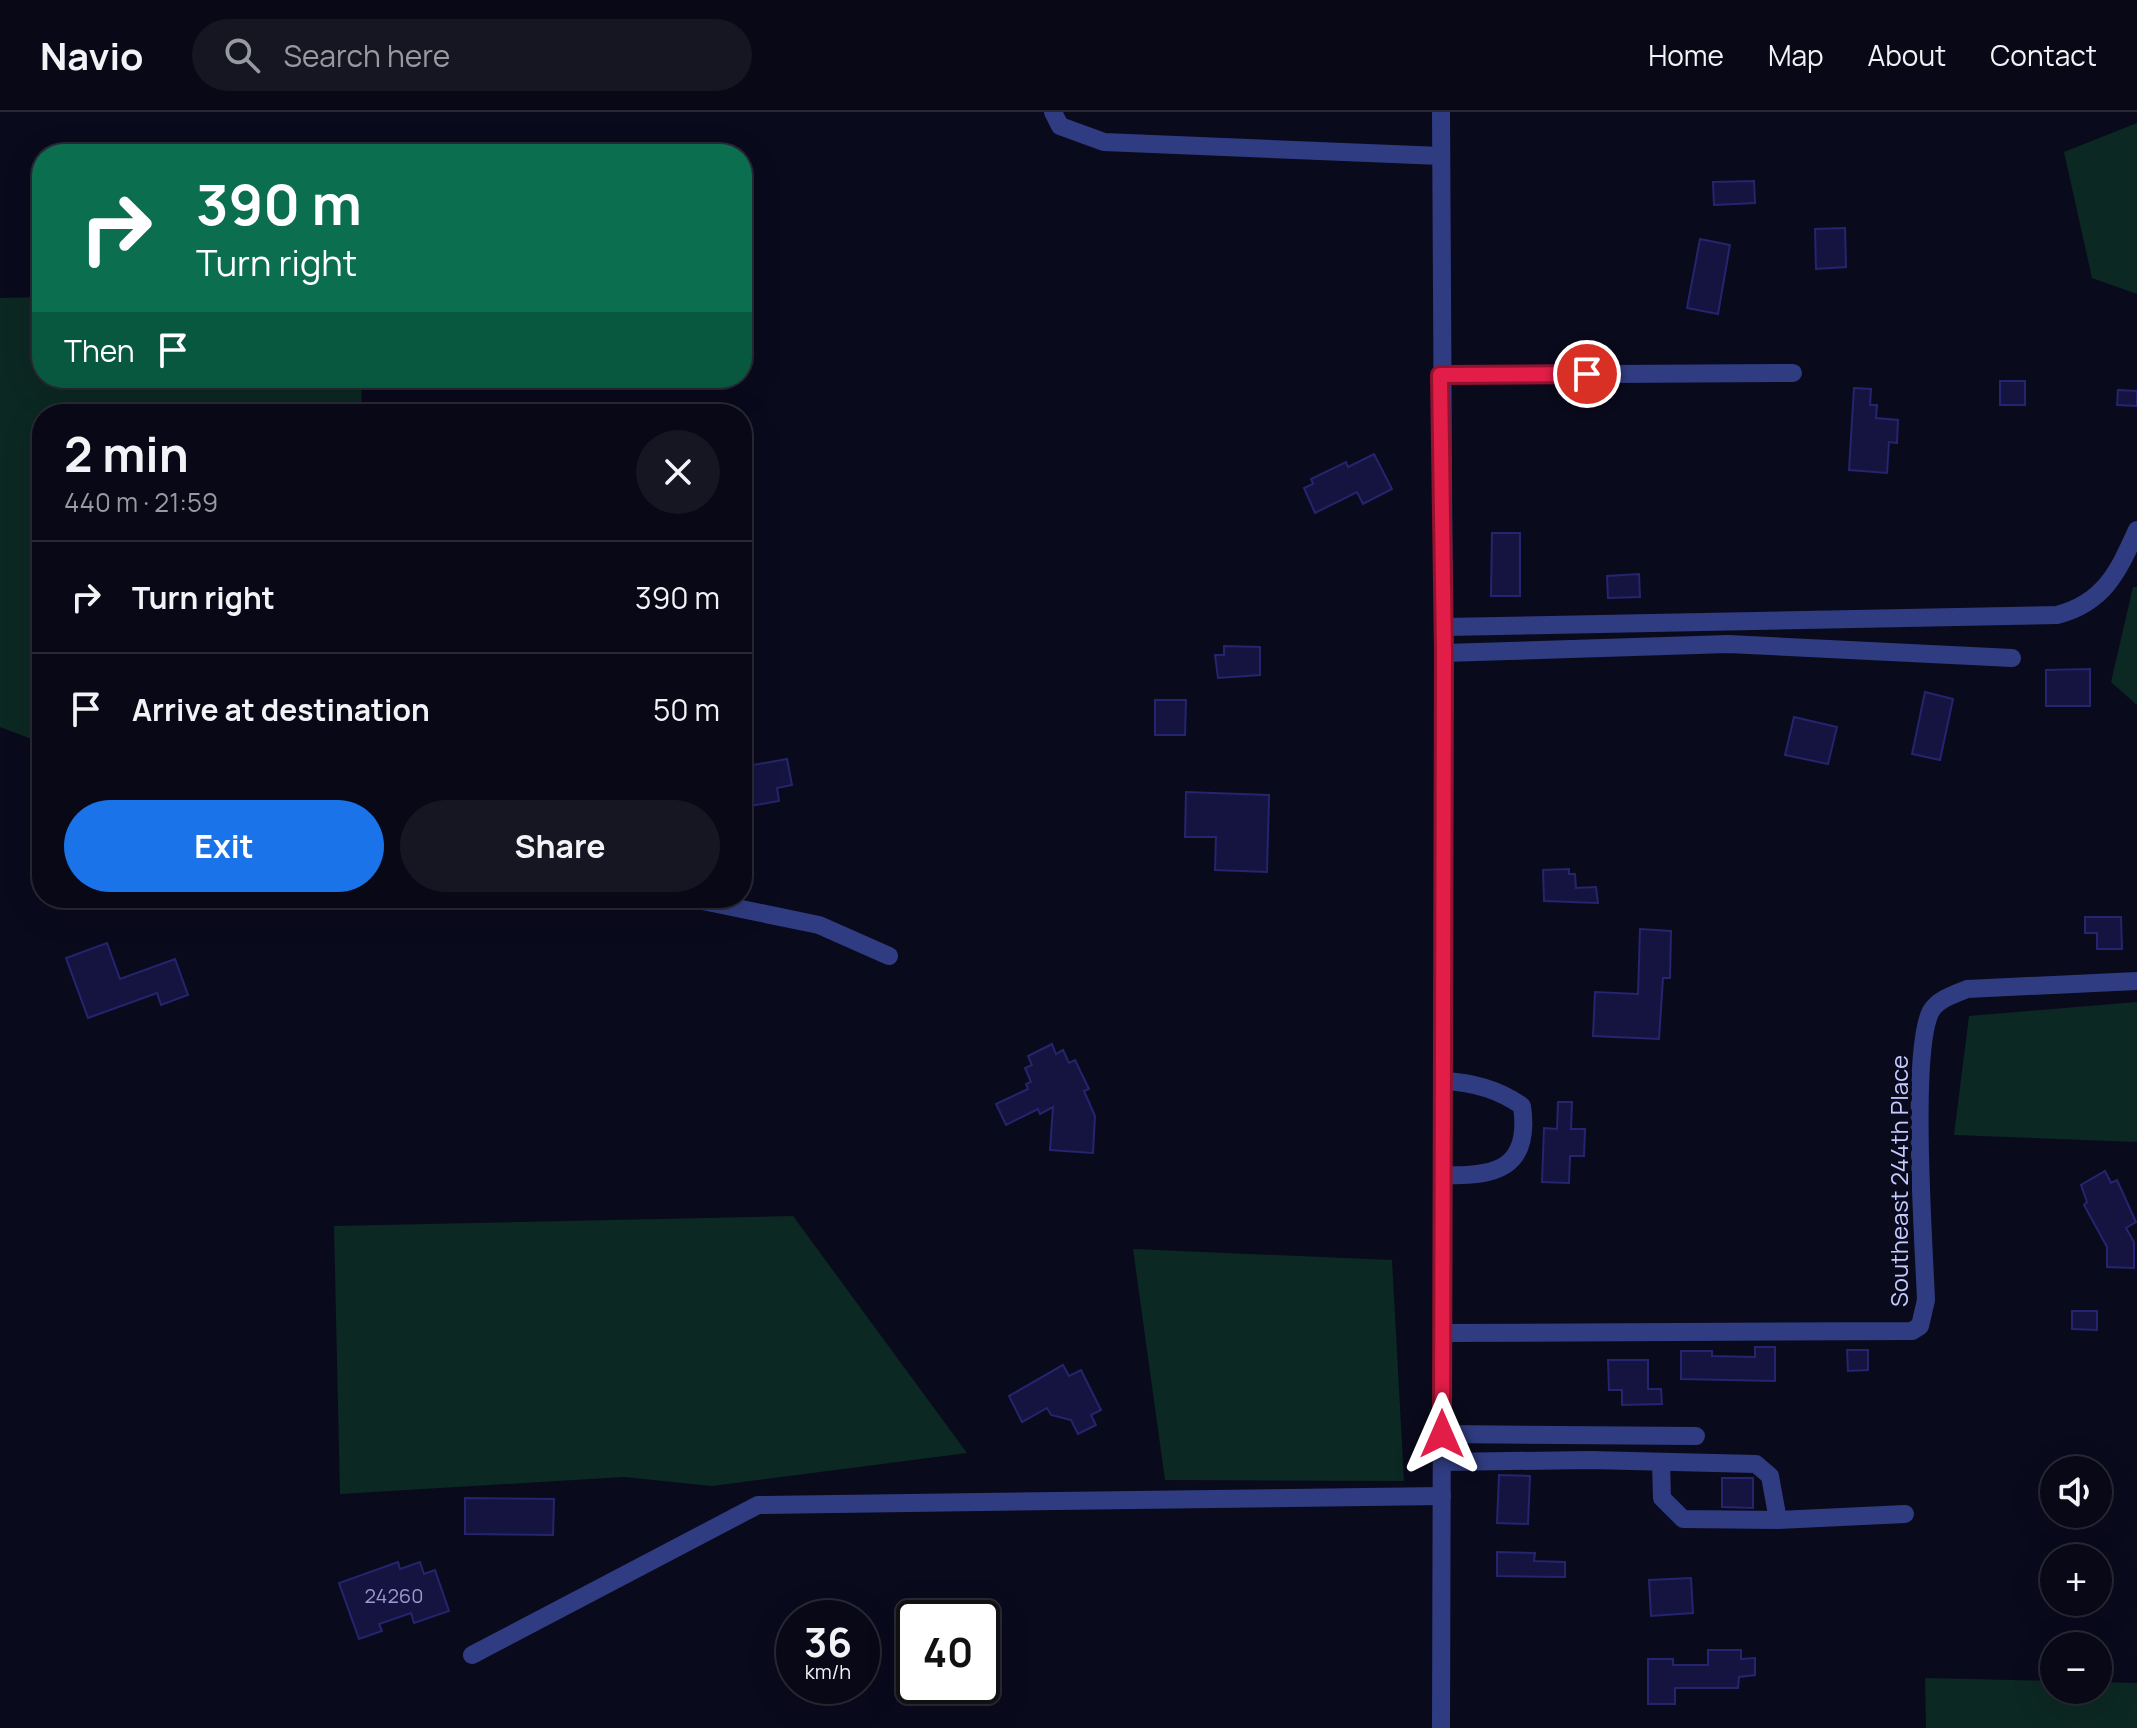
<!DOCTYPE html>
<meta charset="utf-8">
<style>
body{margin:0;font-family:Manrope,sans-serif;background:#161623;color:#f1f3f6;height:100vh;display:flex;flex-direction:column;font-size:30px;white-space:nowrap}
*{box-sizing:border-box;margin:0}
p{font-size:26px;color:#989aa1}
.icon{flex:none;width:44px;height:44px;fill:none;stroke:currentColor;stroke-width:2;stroke-linecap:round;stroke-linejoin:round}
.map{position:relative;flex:1;overflow:hidden}
.panel{position:absolute;left:32px;top:292px;width:720px;height:504px;display:flex;flex-direction:column;background:#080816;border-radius:32px;box-shadow:0 8px 32px #0002,0 0 0 2px #292935}
.panel>*{flex:none}
.guide{position:absolute;left:32px;top:32px;width:720px;height:244px;border-radius:32px;box-shadow:0 8px 32px #0002,0 0 0 2px #292935;background:#0b6e4f;color:#fff;overflow:hidden}
.fabs{position:absolute;left:2040px;top:1344px;display:grid;gap:16px}
.fabs a{display:grid;place-items:center;width:72px;height:72px;border-radius:50%;background:#080816;box-shadow:0 8px 32px #0002,0 0 0 2px #292935;font-size:40px}
.speed{position:absolute;left:776px;top:1488px;display:flex;gap:16px;font-size:40px;font-weight:700;text-align:center}
.speed>*{display:grid;place-content:center;width:104px;height:104px;border-radius:50%;background:#080816;box-shadow:0 8px 32px #0002,0 0 0 2px #292935;line-height:1}
.speed small{font-size:20px;font-weight:400}
.speed .limit{border:4px solid #111;border-radius:12px;background:#fff;color:#111}
.pin{position:absolute;display:grid;place-items:center;width:68px;height:68px;color:#fff;margin:-34px;border:4px solid #fff;border-radius:50%;box-shadow:0 2px 8px #0007}
.me{position:absolute;width:88px;margin:-44px;rotate:0deg;stroke-linejoin:round;filter:drop-shadow(0 0 6px #0008)}
.turn{display:flex;align-items:center;gap:28px;height:168px;padding:0 32px;font-size:36px}
.turn .icon{width:104px;height:104px;stroke-width:2.5}
.turn b{display:block;font-size:56px;line-height:68px}
.then{display:flex;align-items:center;height:76px;padding:0 32px;background:#0003;gap:16px;font-size:30px}
.round{display:grid;place-items:center;flex:none;width:84px;height:84px;border-radius:42px;background:#161623}
.headline{display:flex;align-items:center;justify-content:space-between;height:136px;padding:0 32px}
h1{font-size:48px;font-weight:700;line-height:60px}
.primary-button{display:flex;gap:16px;margin-top:auto;padding:16px 32px}
.primary-button a{flex:1;height:92px;border-radius:48px;background:#1a73e8;color:#fff;font-size:32px;font-weight:700;line-height:92px;text-align:center}
.primary-button a+a{background:#161623;color:#f1f3f6}
ul{padding:0;list-style:none}
li{display:flex;align-items:center;gap:24px;height:112px;padding:0 32px;border-top:2px solid #292935}
li div{flex:1}
li b{display:block;font-size:30px}
li em{font-style:normal}
header{display:flex;align-items:center;gap:48px;box-sizing:border-box;height:112px;padding:0 40px;background:#080816;border-bottom:2px solid #292935}
header strong{font-size:38px}
nav{display:flex;gap:44px;margin-inline-start:auto;font-size:28px}
.search{width:560px;height:72px;background:#161623;display:flex;align-items:center;gap:20px;box-sizing:border-box;padding:0 28px;border-radius:44px;color:#989aa1;font-size:30px}
.map>svg:first-child{display:block}
.green{fill:#0c2822}
.building{fill:#151440;stroke:#25246e;stroke-width:2}
.lines{fill:none;stroke-linecap:round;stroke-linejoin:round}
.minor{stroke:#303c81;stroke-width:18}
.route-casing{stroke:#92132f;stroke-width:20}
.route{stroke:#e11d48;stroke-width:14}
.labels{text-anchor:middle;stroke-width:8;stroke-linejoin:round;paint-order:stroke}
.number-label{font-size:20px;fill:#9a9ccf}
.street-label{font-size:24px;fill:#c6caff;stroke:#0a0a1d}
</style>
<header>
<strong>Navio</strong>
<div class="search"><svg class="icon" aria-label="search" viewBox="0 0 24 24"><circle cx="10" cy="10" r="6"/><path d="M15 15l6 6"/></svg>Search here</div>
<nav><a>Home</a><a>Map</a><a>About</a><a>Contact</a></nav>
</header>
<div class="map">
<svg width="2137" height="1616" viewBox="0 0 2137 1616">
<rect width="100%" height="100%" fill="#0a0a1d"/>
<g class="green">
<path d="M2137 11V182L2092 166 2064 40Z"/>
<path d="M42 185V266H361L362 302H42V631L0 615V186Z"/>
<path d="M2133 475H2137V593L2111 570Z"/>
<path d="M2137 890V1030L1954 1023 1969 904Z"/>
<path d="M793 1104 967 1341 712 1374 624 1365 340 1382 334 1114Z"/>
<path d="M1133 1137 1392 1148 1404 1369 1165 1368Z"/>
<path d="M1925 1566 2054 1569V1578H2098V1570L2137 1571V1616H1926Z"/>
</g>
<g class="building">
<path d="M1754 69 1755 91 1714 93 1713 70Z"/>
<path d="M1845 116 1846 155 1816 157 1815 117Z"/>
<path d="M1700 127 1730 133 1718 202 1687 196Z"/>
<rect x="2000" y="269" width="25" height="24"/>
<path d="M1854 276 1871 277 1870 293H1877L1876 306 1898 308 1897 331 1889 330 1887 361 1849 358Z"/>
<path d="M2118 278 2137 279V294L2117 293Z"/>
<path d="M1374 342 1392 377 1363 392 1357 380 1315 401 1304 376 1313 372 1311 367 1346 350 1348 355Z"/>
<path d="M1492 421H1520V484H1491Z"/>
<path d="M1639 462 1640 485 1608 486 1607 464Z"/>
<path d="M1224 534 1260 535V563L1218 566 1215 543H1224Z"/>
<path d="M2090 557V594H2046V558Z"/>
<path d="M1925 580 1953 587 1940 648 1912 642Z"/>
<path d="M1155 588H1186L1185 623H1155Z"/>
<path d="M1794 605 1837 615 1828 652 1785 643Z"/>
<path d="M787 647 792 673 777 676 779 689 750 694 748 682 742 683V655Z"/>
<path d="M1186 680 1269 683 1267 760 1215 758 1216 725H1185Z"/>
<path d="M1569 757V762H1575L1576 776 1596 775 1598 791 1544 789 1543 758Z"/>
<path d="M2085 805H2121L2122 837H2097V821H2085Z"/>
<path d="M1640 817 1671 819 1670 866H1663L1659 927 1593 924 1595 880 1638 882Z"/>
<path d="M107 831 120 867 175 847 188 883 161 893 157 881 88 906 66 846Z"/>
<path d="M1052 932 1056 942 1063 938 1069 951 1075 948 1089 977 1084 979 1095 1004 1093 1041 1050 1038 1053 995 1040 1002 1038 997 1006 1013 996 992 1028 977 1026 972 1031 970 1025 956 1032 953 1028 944Z"/>
<path d="M1558 990H1572L1571 1017H1585L1584 1044H1570L1569 1071 1542 1070 1544 1016 1557 1017Z"/>
<path d="M2105 1059 2111 1071 2117 1068 2136 1110 2126 1116 2134 1130V1156L2107 1155V1135L2084 1093 2087 1090 2081 1073Z"/>
<path d="M2072 1199H2097V1218L2072 1217Z"/>
<path d="M1755 1235H1775V1269L1681 1267V1239H1712V1244L1755 1245Z"/>
<path d="M1847 1238H1868V1258L1848 1259Z"/>
<path d="M1608 1248H1648V1277H1661L1662 1292 1622 1293V1278H1609Z"/>
<path d="M1063 1253 1069 1264 1081 1258 1101 1298 1091 1303 1096 1313 1078 1322 1071 1308 1051 1303 1047 1296 1022 1310 1009 1284Z"/>
<path d="M1499 1363 1530 1364 1528 1412 1497 1411Z"/>
<path d="M1722 1366H1753V1396L1722 1395Z"/>
<path d="M465 1386 554 1387 553 1423 465 1422Z"/>
<path d="M1497 1440 1535 1441 1534 1449 1565 1450V1465L1497 1464Z"/>
<path d="M398 1450 400 1457 420 1450 424 1462 435 1458 449 1499 414 1511 411 1501 379 1512 382 1519 359 1527 339 1471Z"/>
<path d="M1691 1466 1693 1501 1651 1504 1649 1468Z"/>
<path d="M1708 1538H1741V1547L1755 1546V1563L1739 1565 1738 1576H1675V1592H1648V1547H1673V1553H1708Z"/>
</g>
<g class="lines">
<g class="minor">
<path d="M1053 0 1060 14 1104 30 1441 44"/>
<path d="M1441 0 1444 541 1441 1616"/>
<path d="M1440 263 1793 261"/>
<path d="M1444 515 2057 503C2104 491 2118 460 2137 418"/>
<path d="M1444 541 1728 532 2012 546"/>
<path d="M688 786 819 813 889 844"/>
<path d="M1443 1063C1495 1065 1531 1057 1522 994 1498 977 1472 970 1443 969"/>
<path d="M1442 1221 1912 1219 1920 1214 1926 1188C1924 1134 1910 939 1931 899 1938 887 1955 882 1967 877L2137 869"/>
<path d="M1442 1322 1696 1324"/>
<path d="M1442 1350 1590 1348 1756 1352 1770 1364 1778 1408 1905 1402"/>
<path d="M1661 1351 1662 1386 1683 1407 1778 1408"/>
<path d="M472 1543 758 1393 1442 1384"/>
</g>
</g>
<g class="lines">
<defs>
<path id="route" d="M1442 1322 1444 541 1440 263 1587 262"/>
</defs>
<use href="#route" class="route-casing"/>
<use href="#route" class="route"/>
</g>
<g class="labels">
<g class="number-label">
<text x="394" y="1491">24260</text>
</g>
<g class="street-label">
<text transform="translate(1900 1069) rotate(-90)" y="8">Southeast 244th Place</text>
</g>
</g>
</svg>
<div class="fabs">
<a><svg class="icon" aria-label="sound" viewBox="0 0 24 24"><path d="M4 9h4l5-4v14l-5-4H4zM17 9q2 3 0 6"/></svg></a>
<a>+</a>
<a>−</a>
</div>
<div class="speed"><div>36<small>km/h</small></div><div class="limit">40</div></div>
<div class="pin" style="left:1587px;top:262px;background:#d93025"><svg class="icon" aria-label="arrive" viewBox="0 0 24 24"><path d="M6 21V4h12l-3 4 3 4H6"/></svg></div>
<svg class="me" style="left:1442px;top:1322px" viewBox="-20 -20 40 40"><path d="M0-17L14 15 0 8-14 15z" fill="#e11d48" stroke="#fff" stroke-width="4"/></svg>
<div class="guide">
<div class="turn"><svg class="icon" aria-label="right" viewBox="0 0 24 24"><path d="M7 20v-9h11M14 6l5 5-5 5"/></svg><div><b>390 m</b>Turn right</div></div>
<div class="then">Then<svg class="icon" aria-label="arrive" viewBox="0 0 24 24"><path d="M6 21V4h12l-3 4 3 4H6"/></svg></div>
</div>
<section class="panel">
<div class="headline"><div><h1>2 min</h1><p>440 m · 21:59</p></div><a class="round"><svg class="icon" aria-label="close" viewBox="0 0 24 24"><path d="M6 6l12 12M18 6L6 18"/></svg></a></div>
<ul>
<li><svg class="icon" aria-label="right" viewBox="0 0 24 24"><path d="M7 20v-9h11M14 6l5 5-5 5"/></svg><div><b>Turn right</b></div><em>390 m</em></li>
<li><svg class="icon" aria-label="arrive" viewBox="0 0 24 24"><path d="M6 21V4h12l-3 4 3 4H6"/></svg><div><b>Arrive at destination</b></div><em>50 m</em></li>
</ul>
<div class="primary-button"><a>Exit</a><a>Share</a></div>
</section>
</div>
